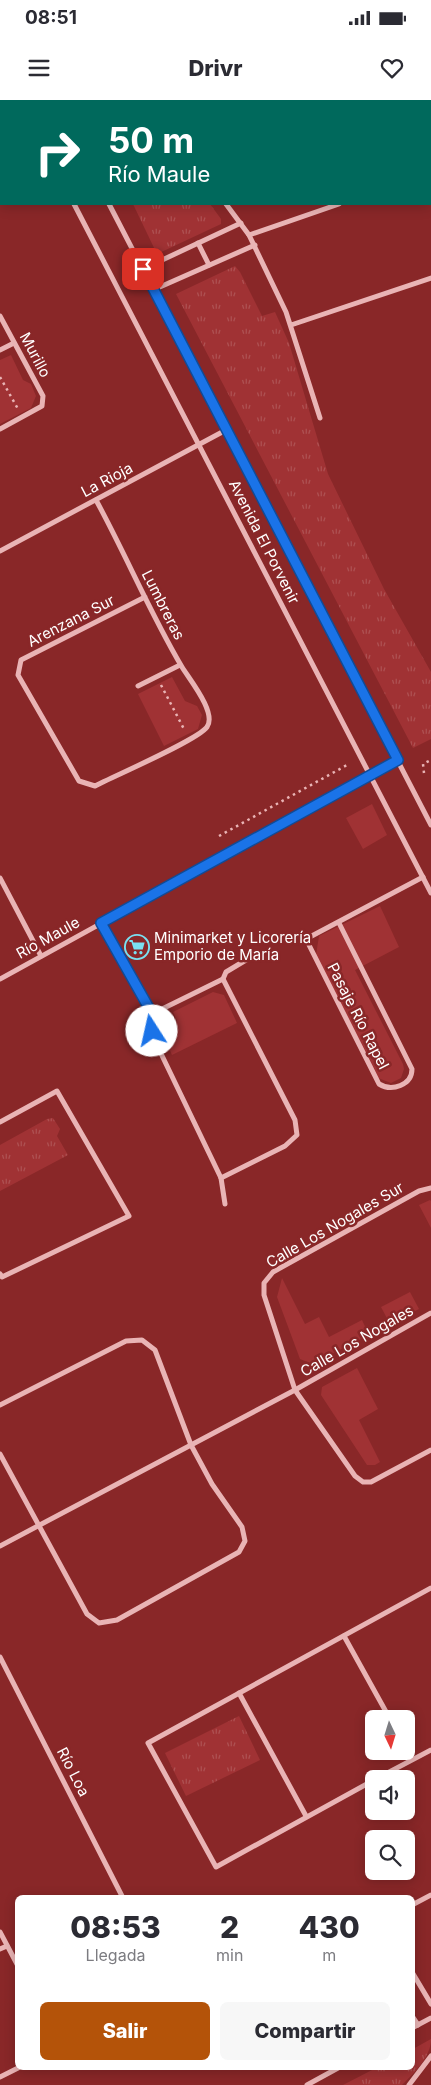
<!DOCTYPE html>
<html lang="es">
<meta charset="utf-8">
<style>
body{margin:0;font-family:Inter,sans-serif;background:#f7f7f7;color:#2b2b33;height:100vh;display:flex;flex-direction:column;font-size:19px;white-space:nowrap}
*{box-sizing:border-box;margin:0}
p{font-size:16px;color:#7c7c81}
.icon{flex:none;width:28px;height:28px;fill:none;stroke:currentColor;stroke-width:2;stroke-linecap:round;stroke-linejoin:round}
.map{position:relative;flex:1;overflow:hidden}
.details{position:absolute;left:15px;top:1795px;width:400px;height:175px;display:flex;flex-direction:column;background:#fff;border-radius:8px;box-shadow:0 2px 12px #0003}
.details>*{flex:none}
.top-card{position:absolute;left:0px;top:0px;width:431px;height:105px;box-shadow:0 2px 12px #0003;background:#00695c;color:#fff;overflow:hidden}
.needle{width:32px;rotate:176deg}
.tools{position:absolute;left:365px;top:1610px;display:grid;gap:10px}
.tools a{display:grid;place-items:center;width:50px;height:50px;border-radius:8px;background:#fff;box-shadow:0 2px 12px #0003;font-size:25px}
.pin{position:absolute;display:grid;place-items:center;width:42px;height:42px;color:#fff;margin:-21px;border-radius:10px;box-shadow:0 2px 8px #0006}
.me{position:absolute;width:55px;margin:-28px;rotate:350deg;stroke-linejoin:round;filter:drop-shadow(0 0 4px #0008)}
.turn{display:flex;align-items:center;gap:18px;height:105px;padding:0 25px;font-size:22px}
.turn .icon{width:65px;height:65px;stroke-width:2.5}
.turn b{display:block;font-size:35px;line-height:42px}
.eta{display:flex;justify-content:space-evenly;align-items:center;height:85px;text-align:center}
.eta b{font-size:30px;font-weight:800;line-height:35px}
.primary-button{display:flex;gap:10px;margin-top:auto;padding:10px 25px}
.primary-button a{flex:1;height:58px;border-radius:8px;background:#b45309;color:#fff;font-size:20px;font-weight:800;line-height:58px;text-align:center}
.primary-button a+a{background:#f7f7f7;color:#2b2b33}
.status{display:flex;justify-content:space-between;align-items:center;height:35px;padding:0 25px;background:#fff;direction:ltr}
.status svg{height:14px;fill:currentColor}
header{display:flex;justify-content:space-between;align-items:center;height:65px;padding:0 25px;background:#fff;font-size:22px;font-weight:800}
.map>svg:first-child{display:block}
.grass{fill:#a03234}
.park{fill:url(#park-tufts)}
.lines{fill:none;stroke-linecap:round;stroke-linejoin:round}
.path{stroke:#e9b4b5;stroke-width:2.5;stroke-dasharray:2.5 4;stroke-linecap:butt}
.street{stroke:#e9b4b5;stroke-width:5}
.secondary{stroke:#f8dfde;stroke-width:10}
.route-casing{stroke:#114b97;stroke-width:12}
.route{stroke:#1a73e8;stroke-width:9}
.labels{text-anchor:middle;stroke-width:5;stroke-linejoin:round;paint-order:stroke}
.street-label{font-size:15px;fill:#fff;stroke:#892728}
.poi-label{font-size:15px;fill:#fff;stroke:#892728;text-anchor:start}
</style>
<div class="status"><b>08:51</b><svg viewBox="0 0 49 12"><path d="M0 12V9h3v3zM5 12V6h3v6zM10 12V3h3v9zM15 12V0h3v12zM26 1h20v11H26zM47 4h2v5h-2z"/></svg></div>
<header><svg class="icon" aria-label="menu" viewBox="0 0 24 24"><path d="M4 6h16M4 12h16M4 18h16"/></svg>Drivr<svg class="icon" aria-label="heart" viewBox="0 0 24 24"><path d="M12 20l-8-8c-3-5 5-10 8-4 3-6 11-1 8 4z"/></svg></header>
<div class="map">
<svg width="431" height="1985" viewBox="0 0 431 1985">
<defs>
<pattern id="park-tufts" width="24" height="20" patternUnits="userSpaceOnUse" patternTransform="scale(1.25)"><rect width="24" height="20" fill="#a03234"/><path d="M3 7l-1-3M5 7V3M7 7l1-3M15 17l-1-3M17 17v-4M19 17l1-3" fill="none" stroke="#ae5152"/></pattern>
</defs>
<rect width="100%" height="100%" fill="#892728"/>
<g class="grass">
<path d="M11 255 23 280 31 284 36 296 31 308 0 324V260Z"/>
<path d="M172 577 185 601 197 606 202 615 198 629 164 646 138 594Z"/>
<path d="M372 704 387 735 363 749 346 718Z"/>
<path d="M380 806 399 847 355 870 403 964 404 969 401 978 391 983 378 978 316 855 319 836Z"/>
<path d="M213 892 224 895 237 923 172 955 161 930 177 921 173 912Z"/>
<path d="M430 1100 431 1101V1128L419 1105Z"/>
<path d="M282 1178 305 1224 319 1217 329 1237 362 1220 369 1235 312 1264 300 1259 277 1197Z"/>
<path d="M410 1192 419 1209 390 1224 381 1207Z"/>
<path d="M357 1268 378 1309 359 1320 380 1362 375 1365H367L321 1295 322 1287Z"/>
</g>
<g class="park">
<path d="M133 104H210L221 119V124L157 154Z"/>
<path d="M235 166 240 172 262 216 275 212 289 243 328 374 384 489 431 572V639L413 648 176 194Z"/>
<path d="M53 1018 60 1029 57 1036 68 1055 0 1091V1045L47 1019Z"/>
<path d="M239 1616 260 1660 186 1696 165 1653Z"/>
<path d="M431 1939C431 1957 414 1973 402 1985H343L376 1968H412L413 1949Z"/>
</g>
<g class="lines">
<g class="path">
<path d="M0 277 18 309"/>
<path d="M161 585 185 631"/>
<path d="M424 673 423 664 431 660"/>
<path d="M219 736 347 665"/>
</g>
<g class="street">
<path d="M21 0 22 1"/>
<path d="M344 1 348 0"/>
<path d="M430 72H431"/>
<path d="M74 104 431 793"/>
<path d="M109 104 431 725"/>
<path d="M226 104 249 135 286 212 320 318"/>
<path d="M249 135 339 104"/>
<path d="M198 143 209 165"/>
<path d="M143 169 241 123"/>
<path d="M153 190 255 145"/>
<path d="M0 216 43 296 42 306 0 329"/>
<path d="M291 225 431 178"/>
<path d="M0 250 14 243"/>
<path d="M96 400C126 455 150 513 182 567 190 580 217 613 207 627 198 640 114 676 95 686L79 681 18 575 21 560 145 497"/>
<path d="M0 451 226 330"/>
<path d="M138 586 180 565"/>
<path d="M0 778 41 856"/>
<path d="M101 823 154 917"/>
<path d="M339 823 412 969C412 985 392 992 379 984L306 839 423 777"/>
<path d="M0 879 398 660"/>
<path d="M0 1022 57 991 129 1116 2 1177 0 1174"/>
<path d="M221 1078 285 1046 297 1035 295 1020 223 879"/>
<path d="M431 1088 419 1091 273 1172 264 1183V1195L295 1290 355 1376 363 1382H371L431 1350"/>
<path d="M225 1104 221 1078 154 939C152 929 152 920 158 911L223 879 226 872 246 860"/>
<path d="M0 1305 126 1241 142 1240 155 1250 191 1345 212 1384 242 1427 245 1441 239 1452 117 1520 99 1523 87 1514 0 1354"/>
<path d="M0 1446 295 1290 431 1213"/>
<path d="M344 1536 390 1619"/>
<path d="M0 1557 123 1798"/>
<path d="M239 1593 306 1716"/>
<path d="M406 1648 412 1659"/>
<path d="M376 1679 431 1650"/>
<path d="M374 1680 216 1767 148 1643 431 1488"/>
<path d="M412 1805 431 1795"/>
<path d="M0 1832 18 1866"/>
<path d="M0 1849 7 1846"/>
<path d="M412 1872 431 1904"/>
<path d="M412 1916 418 1925"/>
<path d="M412 1928 431 1918"/>
<path d="M0 1977 18 1968"/>
<path d="M307 1985 338 1968"/>
<path d="M409 1985 431 1956"/>
</g>
<g class="secondary">
<path d="M49 1 52 0"/>
<path d="M0 27H1"/>
</g>
</g>
<g class="lines">
<defs>
<path id="route" d="M143 169 398 660 101 823 154 917 152 931"/>
</defs>
<use href="#route" class="route-casing"/>
<use href="#route" class="route"/>
</g>
<defs>
<symbol id="supermarket-ring" viewBox="-11 -11 22 22"><circle r="9.5" fill="#892728" stroke="#7ae0f1" stroke-width="1.5"/><path d="M-6-5.5h2.5l.6 2H6L4.5 2H-2.5L-4.4-4H-6ZM-1.5 3.2a1.3 1.3 0 1 0 .1 0ZM3 3.2a1.3 1.3 0 1 0 .1 0Z" fill="#7ae0f1"/></symbol>
</defs>
<g fill-rule="evenodd">
<use href="#supermarket-ring" x="123" y="833" width="28" height="28"/>
</g>
<g class="labels">
<g class="street-label">
<text transform="translate(35 255) rotate(62)" y="5">Murillo</text>
<text transform="translate(107 380) rotate(-28)" y="5">La Rioja</text>
<text transform="translate(264 442) rotate(63)" y="5">Avenida El Porvenir</text>
<text transform="translate(163 505) rotate(63)" y="5">Lumbreras</text>
<text transform="translate(71 521) rotate(-27)" y="5">Arenzana Sur</text>
<text transform="translate(48 838) rotate(-29)" y="5">Río Maule</text>
<text transform="translate(358 916) rotate(63)" y="5">Pasaje Río Rapel</text>
<text transform="translate(335 1125) rotate(-30)" y="5">Calle Los Nogales Sur</text>
<text transform="translate(357 1241) rotate(-30)" y="5">Calle Los Nogales</text>
<text transform="translate(73 1672) rotate(63)" y="5">Río Loa</text>
</g>
<g class="poi-label">
<text x="154" y="843">Minimarket y Licorería<tspan x="154" dy="17">Emporio de María</tspan></text>
</g>
</g>
</svg>
<div class="tools">
<a><svg class="needle" viewBox="-14 -14 28 28"><path d="M0-13l5 13h-10z" fill="#e53935"/><path d="M0 13l5-13h-10z" fill="#7c7c81"/></svg></a>
<a><svg class="icon" aria-label="sound" viewBox="0 0 24 24"><path d="M4 9h4l5-4v14l-5-4H4zM17 9q2 3 0 6"/></svg></a>
<a><svg class="icon" aria-label="search" viewBox="0 0 24 24"><circle cx="10" cy="10" r="6"/><path d="M15 15l6 6"/></svg></a>
</div>
<div class="pin" style="left:143px;top:169px;background:#d93025"><svg class="icon" aria-label="arrive" viewBox="0 0 24 24"><path d="M6 21V4h12l-3 4 3 4H6"/></svg></div>
<svg class="me" style="left:152px;top:931px" viewBox="-20 -20 40 40"><circle r="19" fill="#fff"/><path d="M0-13L10 11 0 6-10 11z" fill="#1a73e8"/></svg>
<div class="top-card">
<div class="turn"><svg class="icon" aria-label="right" viewBox="0 0 24 24"><path d="M7 20v-9h11M14 6l5 5-5 5"/></svg><div><b>50 m</b>Río Maule</div></div>
</div>
<section class="details">
<div class="eta">
<div><b>08:53</b><p>Llegada</p></div>
<div><b>2</b><p>min</p></div>
<div><b>430</b><p>m</p></div>
</div>
<div class="primary-button"><a>Salir</a><a>Compartir</a></div>
</section>
</div>
